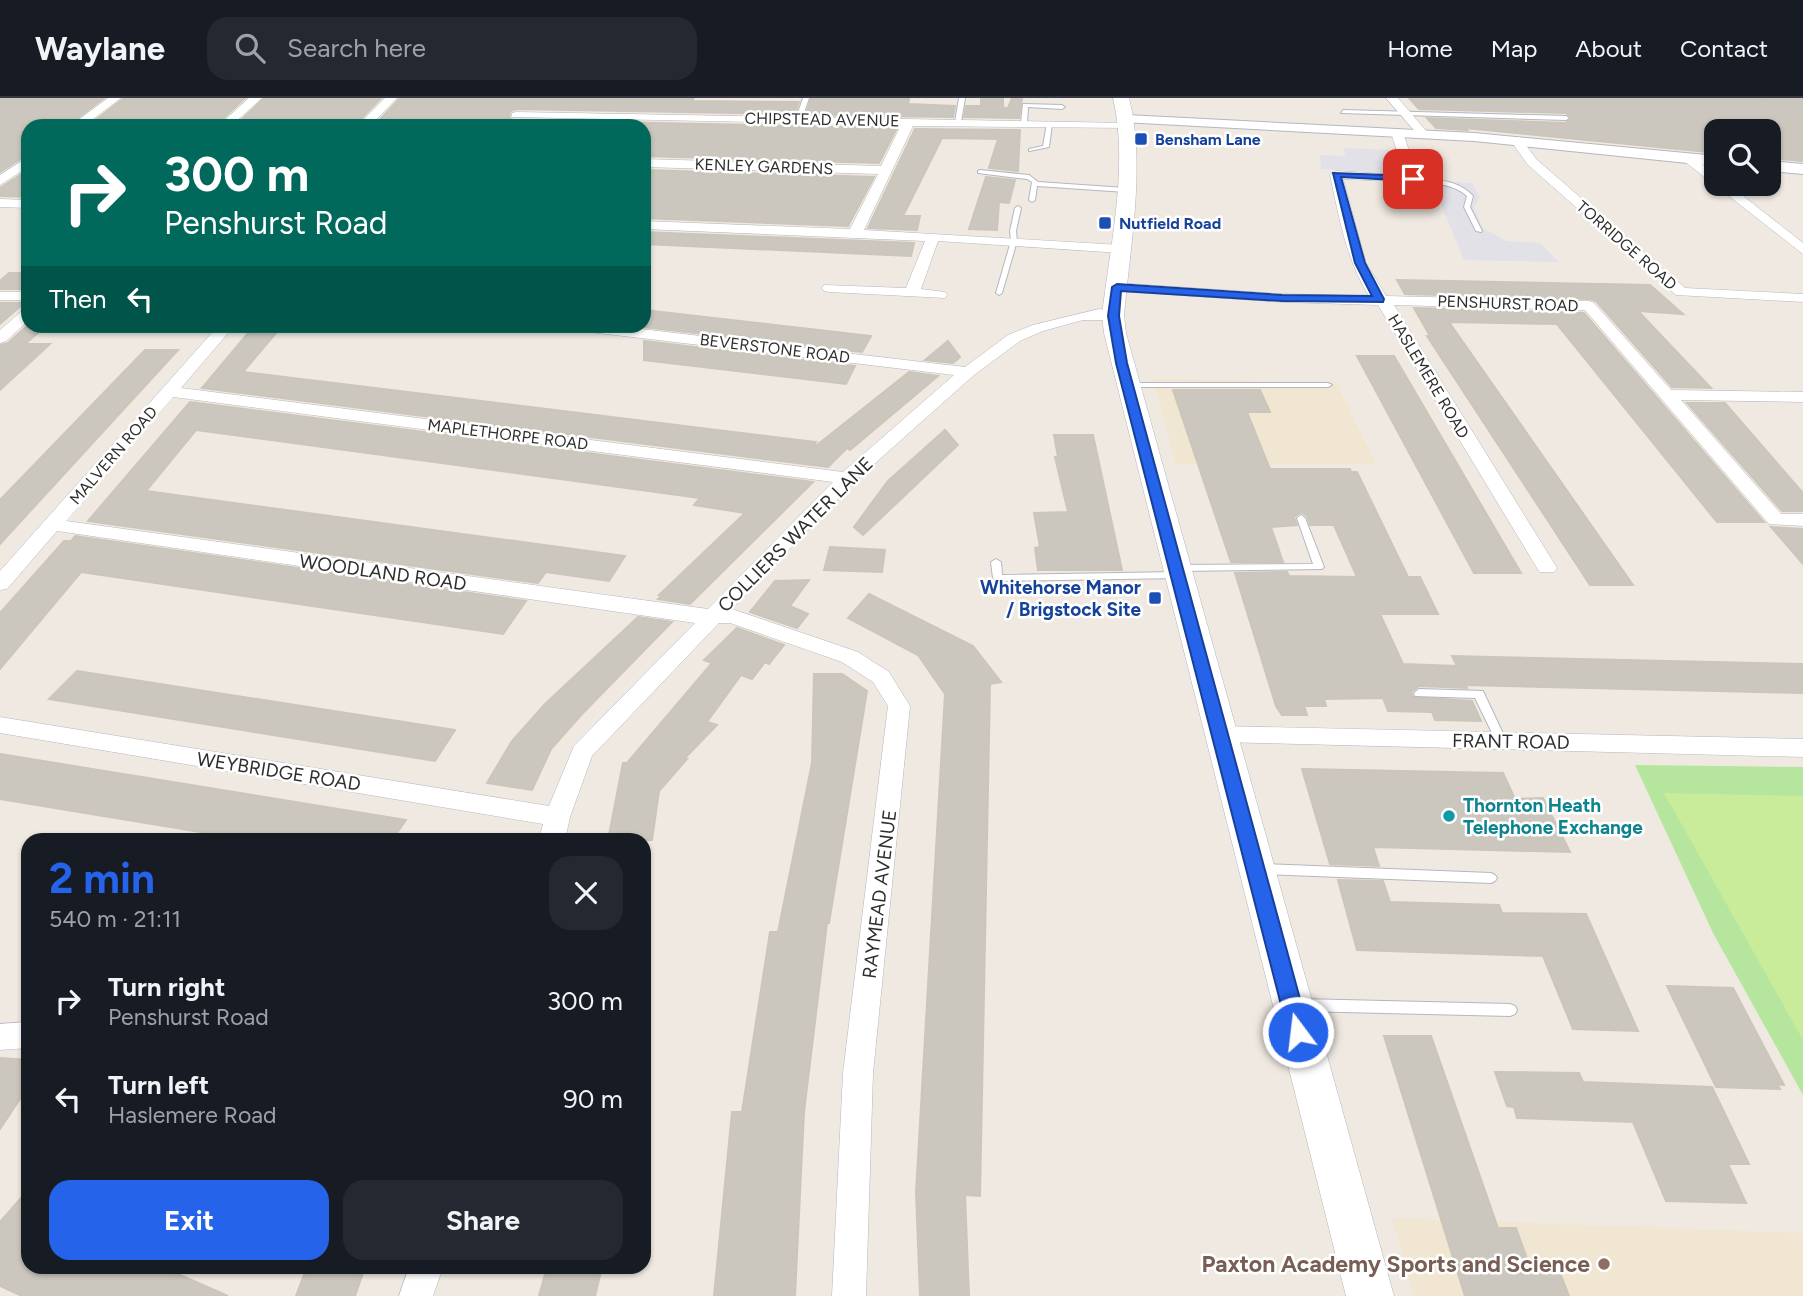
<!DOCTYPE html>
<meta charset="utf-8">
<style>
body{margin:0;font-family:Figtree,sans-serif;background:#242831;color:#f1f3f6;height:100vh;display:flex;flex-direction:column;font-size:26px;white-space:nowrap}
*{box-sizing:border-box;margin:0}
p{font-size:23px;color:#9ea1a6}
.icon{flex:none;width:38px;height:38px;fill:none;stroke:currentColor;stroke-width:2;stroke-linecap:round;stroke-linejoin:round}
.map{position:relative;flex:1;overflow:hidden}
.sheet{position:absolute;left:21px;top:735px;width:630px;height:441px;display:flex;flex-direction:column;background:#171b24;border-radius:21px;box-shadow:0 2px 5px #0004}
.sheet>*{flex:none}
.top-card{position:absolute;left:21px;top:21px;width:630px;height:214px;border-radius:21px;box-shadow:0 2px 5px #0004;background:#00695c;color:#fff;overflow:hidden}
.controls{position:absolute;left:1704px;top:21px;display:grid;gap:14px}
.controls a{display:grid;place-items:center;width:77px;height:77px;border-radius:14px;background:#171b24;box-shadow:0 2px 5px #0004;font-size:35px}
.pin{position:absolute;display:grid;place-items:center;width:60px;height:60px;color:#fff;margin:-30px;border-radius:14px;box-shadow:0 4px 10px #0006}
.me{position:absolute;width:77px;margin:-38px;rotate:345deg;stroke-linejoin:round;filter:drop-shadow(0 0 5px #0008)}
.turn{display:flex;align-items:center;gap:24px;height:147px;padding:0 28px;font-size:32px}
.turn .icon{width:91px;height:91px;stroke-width:2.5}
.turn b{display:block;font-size:49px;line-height:60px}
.then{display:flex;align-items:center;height:66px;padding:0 28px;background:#0003;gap:14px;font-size:26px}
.round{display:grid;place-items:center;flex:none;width:74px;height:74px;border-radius:21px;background:#242831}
.headline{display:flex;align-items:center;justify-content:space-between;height:119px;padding:0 28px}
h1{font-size:42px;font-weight:700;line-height:52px;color:#2563eb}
.cta{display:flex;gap:14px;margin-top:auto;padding:14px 28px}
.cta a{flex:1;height:80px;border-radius:21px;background:#2563eb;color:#fff;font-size:28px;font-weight:700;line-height:80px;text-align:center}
.cta a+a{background:#242831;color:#f1f3f6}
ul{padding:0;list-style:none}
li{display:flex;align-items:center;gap:21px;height:98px;padding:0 28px}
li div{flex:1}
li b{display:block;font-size:26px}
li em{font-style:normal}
header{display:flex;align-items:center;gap:42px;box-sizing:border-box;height:98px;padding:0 35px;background:#171b24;border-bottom:2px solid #363941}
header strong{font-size:33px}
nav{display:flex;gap:38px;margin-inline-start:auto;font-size:24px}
.search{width:490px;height:63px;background:#242831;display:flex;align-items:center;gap:18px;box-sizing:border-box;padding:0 24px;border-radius:21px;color:#9ea1a6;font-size:26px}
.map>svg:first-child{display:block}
.industrial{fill:#e3e1e8}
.education{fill:#f0e6d1}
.green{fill:#b6e59e}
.pitch{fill:#c9ec9a}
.building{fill:#cbc7bf;stroke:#cbc5ba;stroke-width:2}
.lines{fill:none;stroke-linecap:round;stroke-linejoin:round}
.service-casing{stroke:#b4b7c1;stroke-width:2}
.minor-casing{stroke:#b4b7c1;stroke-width:1}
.tertiary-casing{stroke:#b4b7c1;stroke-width:2}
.secondary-casing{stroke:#b4b7c1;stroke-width:1}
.service{fill:#fff;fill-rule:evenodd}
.minor{fill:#fff;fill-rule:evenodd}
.tertiary{fill:#fff;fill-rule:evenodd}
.secondary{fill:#fff;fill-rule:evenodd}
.route{fill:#2563eb;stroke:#184099;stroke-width:2}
.transit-dot{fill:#1a4fb4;stroke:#fff;stroke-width:2.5}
.culture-dot{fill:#0f9aa8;stroke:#fff;stroke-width:2.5}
.education-dot{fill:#8d6e63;stroke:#fff;stroke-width:2.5}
.labels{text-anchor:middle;stroke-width:5;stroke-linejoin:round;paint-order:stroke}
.far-street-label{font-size:16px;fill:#2e2e2e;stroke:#fff}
.far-transit-label{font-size:16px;font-weight:bold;fill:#164399;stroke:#fff;text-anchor:start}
.street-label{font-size:19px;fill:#2e2e2e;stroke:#fff}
.transit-label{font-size:19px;font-weight:bold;fill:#164399;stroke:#fff;text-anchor:end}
.culture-label{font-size:19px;font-weight:bold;fill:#0d838f;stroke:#fff;text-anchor:start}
.near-education-label{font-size:23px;font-weight:bold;fill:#785e54;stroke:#fff;text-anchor:end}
</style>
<header>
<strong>Waylane</strong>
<div class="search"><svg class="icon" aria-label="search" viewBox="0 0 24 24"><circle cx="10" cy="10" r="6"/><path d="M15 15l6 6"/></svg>Search here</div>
<nav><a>Home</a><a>Map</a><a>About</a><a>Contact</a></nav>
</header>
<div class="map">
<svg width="1803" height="1198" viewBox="0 0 1803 1198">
<rect width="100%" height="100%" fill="#efe9e1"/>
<g class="industrial">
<path d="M1344 50 1390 52 1396 75 1321 71 1320 57 1345 58Z"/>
<path d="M1431 82 1472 85 1480 99 1474 110 1483 130 1506 143 1540 145 1559 164 1464 162Z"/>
</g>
<g class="education">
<path d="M1153 281 1336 284 1376 366H1176Z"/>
<path d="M1392 1120 1803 1135V1198H1414Z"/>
</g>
<path class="green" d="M1635 667 1803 669V997L1713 835Z"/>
<path class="pitch" d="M1664 695 1803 698V942Z"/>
<g class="building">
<path d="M0 0H104L67 28H28V56L0 74Z"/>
<path d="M124 0H245L215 28H88Z"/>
<path d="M264 0H381L354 28H235Z"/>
<path d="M400 0H694L692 3 799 4 795 16 516 11 510 13 509 19 512 22 897 30 879 65 644 58V28H374Z"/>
<path d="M811 0H899L909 1 908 6 955 8 953 19 806 17Z"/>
<path d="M981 0H1003V10H1008L1012 0H1022L1019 20 964 19 966 8H981Z"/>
<path d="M1409 0 1803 1V63L1769 60V33H1717V55L1465 30 1467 32 1436 30 1427 20 1566 25 1571 19 1566 15 1419 11Z"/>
<path d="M915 31 1020 32 1018 73 989 70 998 41 942 40 903 118H920L917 132 868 130Z"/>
<path d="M28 72V99L0 98V90Z"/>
<path d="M644 72 874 79 848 128 644 120Z"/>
<path d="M986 79 1015 82 1009 105 999 104 997 132 969 131Z"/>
<path d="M644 134 914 145 911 158 644 146Z"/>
<path d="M9 175H28V191H0V183Z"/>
<path d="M1397 182 1650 187 1683 216 1638 213 1711 290 1672 289 1596 203 1590 201 1405 196Z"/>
<path d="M0 205H24L0 226Z"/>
<path d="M1414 210 1584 215 1764 424H1717L1557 226 1449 224 1633 487H1590L1427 238H1430Z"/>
<path d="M644 212 810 231 871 238 862 254 644 229Z"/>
<path d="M27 228H46L25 246H50L0 292V247L8 245Z"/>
<path d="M254 228H282L243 274 816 344 812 351 909 274 938 278 850 352 847 350 828 369 202 290Z"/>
<path d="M644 243 855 268 846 286 644 262Z"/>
<path d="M948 243 960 259 953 265 925 262Z"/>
<path d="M145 252H178L0 446V402Z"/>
<path d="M1357 258H1394L1521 475H1474Z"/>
<path d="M1173 292H1260L1270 314H1247L1270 371H1350L1351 374H1357L1408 479H1420L1438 516H1380L1403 566 1457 568 1452 558 1803 566V595L1466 587 1460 574 1467 590 1419 588 1411 594 1413 599 1472 603 1481 623 1435 622 1432 614 1388 613 1383 600 1324 601 1326 608H1304L1307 617H1282L1276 608 1235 475 1287 474 1289 478 1357 479 1334 427H1310L1307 418 1301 414 1294 419 1297 427 1271 429 1283 464H1231Z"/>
<path d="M190 304 813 384 690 506 658 501 662 497H659L745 415 694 407 700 400 196 332 146 393 625 458 609 483 546 474 538 485 88 423Z"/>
<path d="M1687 305H1725L1803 395V413H1782Z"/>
<path d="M945 332 958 347 863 437 854 429 888 383Z"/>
<path d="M1054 337H1093L1122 472H1038L1035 450 1040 449 1034 415 1068 414 1055 359H1058Z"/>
<path d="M1771 429 1803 431V466Z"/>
<path d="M75 438 526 503 503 536 81 474 0 571V515L64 443H71Z"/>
<path d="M830 449 885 452 882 474 824 472Z"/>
<path d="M809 482 790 508 808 516 797 530 750 514 775 483Z"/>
<path d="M869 496 973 548 1001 584 990 586 980 1098 965 1097 969 1198H920L916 1094 945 596 918 557 848 520Z"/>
<path d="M638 519 672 524 582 616 551 651 532 692 487 685 512 643 545 606Z"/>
<path d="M737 530 784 547 769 566 765 564 752 581 741 577 707 624 717 627 684 661H687L659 693 652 742H608L623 665H627L712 565 704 562Z"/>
<path d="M77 573 455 632 435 663 49 601Z"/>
<path d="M814 576H842L867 593 829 825H827L804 1014 795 1198H714L732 1014H742L770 834H778L812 665Z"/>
<path d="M0 656 406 722 392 742H249L0 701Z"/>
<path d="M1302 671 1503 675 1515 701 1543 700 1570 754 1373 749 1379 768 1330 766Z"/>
<path d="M1338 782 1383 783 1390 804 1499 807 1502 815 1586 816 1638 933 1573 931 1543 858 1357 852Z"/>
<path d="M1667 888 1733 890 1784 987 1777 986 1780 991 1716 989Z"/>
<path d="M1384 938H1431L1498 1130H1516L1532 1175H1560L1569 1198H1465Z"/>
<path d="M0 960 28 962V989L0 1031Z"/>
<path d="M1495 974 1579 975 1583 984 1712 989 1749 1066H1728L1746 1105 1666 1103 1633 1024 1517 1020 1514 1009 1507 1008Z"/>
<path d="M28 1092V1169H162L228 1198H22L0 1188V1124Z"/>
<path d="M307 1169H365L355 1198H296Z"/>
<path d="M547 1169H602L595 1198H539Z"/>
</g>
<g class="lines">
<defs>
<g id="service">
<path d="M803 0H809L802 21 799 23 796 21Z"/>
<path d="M959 0H965L961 24 958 26 955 24Z"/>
<path d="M1023 6 1062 7 1065 9 1062 11 1028 9 1027 25 1024 27 1021 25Z"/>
<path d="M1343 12 1566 18 1569 20 1566 22 1341 15Z"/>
<path d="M1047 25 1052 26 1049 49 1029 53V51L1043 48Z"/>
<path d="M980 72 1029 77 1038 84 1126 90 1129 92 1126 94 1037 88 1035 102 1032 104 1029 102 1032 84 1027 81 978 75V73Z"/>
<path d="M1413 79C1434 82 1458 81 1473 98L1470 109 1482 133 1481 134 1476 133 1464 109 1467 98C1452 84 1430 86 1411 82V80Z"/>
<path d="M1018 108 1021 110 1016 133 1017 143 1002 195 999 197 996 195 1011 143 1010 133 1015 110Z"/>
<path d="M1125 285H1328L1332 287 1328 289H1128L1124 287Z"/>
<path d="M1301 417 1305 420 1324 469 1322 471 1179 473 1174 470 1179 467 1313 466 1297 420Z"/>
<path d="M996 461 1001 464 1002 477 1178 474 1183 477 1178 480 998 483 993 480 991 464Z"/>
<path d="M1419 591 1483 593 1506 642 1505 645H1497L1475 600 1415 598 1414 595Z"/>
<path d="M1262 766 1491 775 1495 777 1497 780 1495 783 1491 785 1262 776 1258 774 1256 771 1258 768Z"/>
<path d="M1301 901 1510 906 1515 908 1517 912 1515 916 1510 918 1301 913 1296 911 1294 907 1296 903Z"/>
</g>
<g id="minor">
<path d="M108 0H121L84 28H70Z"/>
<path d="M249 0H262L231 28H218Z"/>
<path d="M385 0H397L370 28H357Z"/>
<path d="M1386 0H1398L1427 34V38H1419Z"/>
<path d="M516 14 1128 25 1134 28 1132 30 913 28 864 132 1121 147 1128 151 1121 155 938 143 921 191 945 194 947 197 945 200 829 194 824 193 822 190 824 187 906 190 925 143 644 131V123L850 131 878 76 644 69V61L881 68 901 27 512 19V15Z"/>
<path d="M1397 31 1403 35 1419 81 1417 84 1343 81 1366 165 1386 198 1589 203 1594 205 1671 292 1803 294V304L1681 302 1781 416H1803V428L1769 426 1585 212 1394 207 1557 470 1554 474H1540L1537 470 1378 207 1282 204 1117 193 1110 189 1117 185 1282 196 1369 198C1346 161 1339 119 1330 77L1336 73 1405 77 1391 35Z"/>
<path d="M1517 39 1521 40 1536 61 1685 190 1803 196V204L1676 197 1528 67 1511 43Z"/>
<path d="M1688 56 1717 77V86H1728L1803 145V156L1684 63 1682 60Z"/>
<path d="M28 59V69L0 87V77Z"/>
<path d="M0 101 28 102V110L0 109Z"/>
<rect x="0" y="194" width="28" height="8"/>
<path d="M28 210V223L6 243 0 245V232L23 212Z"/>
<path d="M1099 211 1118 214 1121 217 1113 222H1083L1043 233 1020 243 974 277 854 384 732 511 858 554 889 574 910 608 873 975 866 1198H832L843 975 888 608 873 584 842 564 730 525H719L592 658 570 719 565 742H539L543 726 0 635V619L549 708 574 648 695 525 57 433 7 491 0 492V473L218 228H234L181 290 843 374 954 277 581 233 573 228H616L965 269 1008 237 1033 227ZM173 299 833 384 708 511 66 423Z"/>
<path d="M1220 628 1803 641V659L1220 644 1212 642 1208 636 1212 630Z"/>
<path d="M28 924V950L0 952V926Z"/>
<path d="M409 1169H443L433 1198H399Z"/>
</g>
<g id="tertiary">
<path d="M1127 17 1474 35 1717 58V68L1474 43 1122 24 1120 21Z"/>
<path d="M1769 63 1803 66V76L1769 73Z"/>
</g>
<path id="secondary" d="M1113 0H1129C1146 67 1130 148 1124 217L1126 235 1394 1198H1346L1104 235 1102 217C1110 148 1129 67 1113 0Z"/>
</defs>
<use href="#service" class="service-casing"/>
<use href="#minor" class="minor-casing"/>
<use href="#tertiary" class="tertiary-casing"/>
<use href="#secondary" class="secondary-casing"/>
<use href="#service" class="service"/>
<use href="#minor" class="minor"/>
<use href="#tertiary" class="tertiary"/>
<use href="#secondary" class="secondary"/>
</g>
<path class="route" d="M1333 75 1413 78 1418 81 1413 83 1341 79 1365 165 1384 201 1383 204 1282 203 1121 193 1119 218 1127 265 1309 934 1306 940 1298 943 1291 940 1288 934 1116 265 1108 218 1112 189 1117 186 1282 197 1372 198 1355 165Z"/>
<g class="transit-dot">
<rect x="1134" y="34" width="14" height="14" rx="3.5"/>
<rect x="1098" y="118" width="14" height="14" rx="3.5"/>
<rect x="1148" y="493" width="14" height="14" rx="3.5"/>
</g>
<circle class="culture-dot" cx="1449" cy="718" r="7"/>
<circle class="education-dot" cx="1604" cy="1166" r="7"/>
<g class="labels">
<g class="far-street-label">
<text transform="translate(822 21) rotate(1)" y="6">CHIPSTEAD AVENUE</text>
<text transform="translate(764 68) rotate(2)" y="6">KENLEY GARDENS</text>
<text transform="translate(1627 147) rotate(41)" y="6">TORRIDGE ROAD</text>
<text transform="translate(1508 205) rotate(2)" y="6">PENSHURST ROAD</text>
<text transform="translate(775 250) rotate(7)" y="6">BEVERSTONE ROAD</text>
<text transform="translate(1429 278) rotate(59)" y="6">HASLEMERE ROAD</text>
<text transform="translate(508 336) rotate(7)" y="6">MAPLETHORPE ROAD</text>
<text transform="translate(113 357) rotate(-49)" y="6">MALVERN ROAD</text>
</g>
<g class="far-transit-label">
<text x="1155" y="47">Bensham Lane</text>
<text x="1119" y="131">Nutfield Road</text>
</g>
<g class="street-label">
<text transform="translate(795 436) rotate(-45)" y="7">COLLIERS WATER LANE</text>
<text transform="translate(383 474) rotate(8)" y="7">WOODLAND ROAD</text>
<text transform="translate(1511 643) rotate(1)" y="7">FRANT ROAD</text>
<text transform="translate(279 673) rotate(9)" y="7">WEYBRIDGE ROAD</text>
<text transform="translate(879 796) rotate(-83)" y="7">RAYMEAD AVENUE</text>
</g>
<g class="transit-label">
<text x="1141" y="496">Whitehorse Manor<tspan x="1141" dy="22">/ Brigstock Site</tspan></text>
</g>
<g class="culture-label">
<text x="1463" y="714">Thornton Heath<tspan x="1463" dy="22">Telephone Exchange</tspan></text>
</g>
<g class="near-education-label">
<text x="1590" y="1174">Paxton Academy Sports and Science</text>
</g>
</g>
</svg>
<div class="controls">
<a><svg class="icon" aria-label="search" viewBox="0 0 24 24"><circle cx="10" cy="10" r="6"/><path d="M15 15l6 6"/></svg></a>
</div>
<div class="pin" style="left:1413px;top:81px;background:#d93025"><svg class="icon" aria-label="arrive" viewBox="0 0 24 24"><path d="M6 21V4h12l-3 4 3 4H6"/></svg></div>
<svg class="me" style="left:1298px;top:934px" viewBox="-20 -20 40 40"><circle r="17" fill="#2563eb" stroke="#fff" stroke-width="3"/><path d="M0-11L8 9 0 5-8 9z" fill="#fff"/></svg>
<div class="top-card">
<div class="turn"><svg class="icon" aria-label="right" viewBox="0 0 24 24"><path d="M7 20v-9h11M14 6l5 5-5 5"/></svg><div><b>300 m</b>Penshurst Road</div></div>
<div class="then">Then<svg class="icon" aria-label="left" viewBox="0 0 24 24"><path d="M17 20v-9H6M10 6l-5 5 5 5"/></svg></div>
</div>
<section class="sheet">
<div class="headline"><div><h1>2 min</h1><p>540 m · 21:11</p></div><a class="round"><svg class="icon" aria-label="close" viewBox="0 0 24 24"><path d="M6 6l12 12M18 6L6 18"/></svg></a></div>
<ul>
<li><svg class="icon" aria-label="right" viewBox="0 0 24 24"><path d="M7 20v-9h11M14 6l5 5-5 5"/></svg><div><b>Turn right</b><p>Penshurst Road</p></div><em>300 m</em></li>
<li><svg class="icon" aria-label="left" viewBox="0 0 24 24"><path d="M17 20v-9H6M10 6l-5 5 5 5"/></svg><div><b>Turn left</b><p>Haslemere Road</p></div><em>90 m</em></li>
</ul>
<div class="cta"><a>Exit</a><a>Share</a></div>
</section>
</div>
